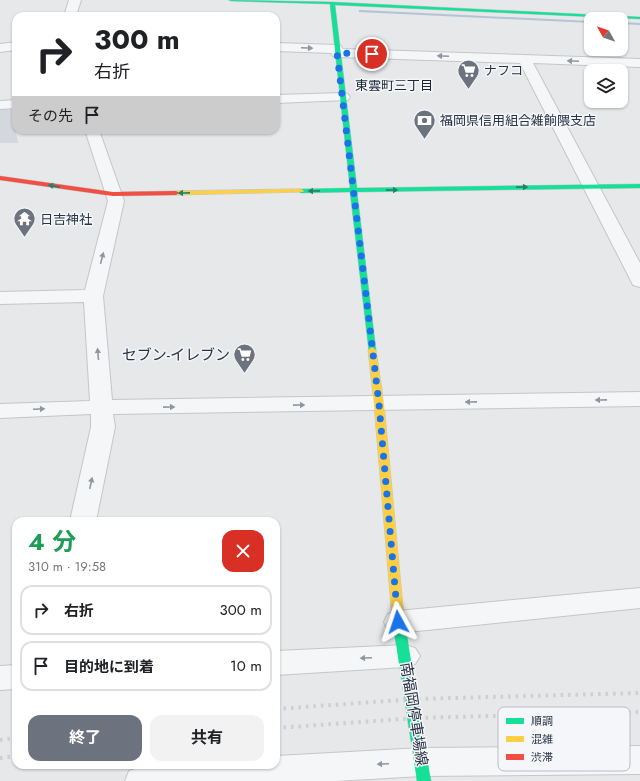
<!DOCTYPE html>
<html lang="ja">
<meta charset="utf-8">
<style>
body{margin:0;font-family:Jost,"Noto Sans JP",sans-serif;background:#f2f2f2;color:#202124;height:100vh;display:flex;flex-direction:column;font-size:15px;white-space:nowrap}
*{box-sizing:border-box;margin:0}
p{font-size:13px;color:#757577}
.icon{flex:none;width:22px;height:22px;fill:none;stroke:currentColor;stroke-width:2;stroke-linecap:round;stroke-linejoin:round}
.map{position:relative;flex:1;overflow:hidden}
.sheet{position:absolute;left:12px;top:517px;width:268px;height:252px;display:flex;flex-direction:column;background:#fff;border-radius:12px;box-shadow:0 1px 3px #0004}
.sheet>*{flex:none}
.banner{position:absolute;left:12px;top:12px;width:268px;height:122px;border-radius:12px;box-shadow:0 1px 3px #0004;background:#fff;color:#202124;overflow:hidden}
.needle{width:26px;rotate:310deg}
.buttons{position:absolute;left:584px;top:12px;display:grid;gap:8px}
.buttons a{display:grid;place-items:center;width:44px;height:44px;border-radius:8px;background:#fff;box-shadow:0 1px 3px #0004;font-size:20px}
.pin{position:absolute;display:grid;place-items:center;width:34px;height:34px;color:#fff;margin:-17px;border:2px solid #fff;border-radius:50%;box-shadow:0 1px 4px #0007}
.me{position:absolute;width:44px;margin:-22px;rotate:355deg;stroke-linejoin:round;filter:drop-shadow(0 0 3px #0008)}
.turn{display:flex;align-items:center;gap:14px;height:84px;padding:0 16px;font-size:18px}
.turn .icon{width:52px;height:52px;stroke-width:2.5}
.turn b{display:block;font-size:28px;line-height:34px}
.then{display:flex;align-items:center;height:38px;padding:0 16px;background:#0003;gap:8px;font-size:15px}
.round{display:grid;place-items:center;flex:none;width:42px;height:42px;border-radius:12px;background:#f2f2f2}
.summary{display:flex;align-items:center;justify-content:space-between;height:68px;padding:0 16px}
h1{font-size:24px;font-weight:700;line-height:30px;color:#1e9e55}
.action{display:flex;gap:8px;margin-top:auto;padding:8px 16px}
.action a{flex:1;height:46px;border-radius:12px;background:#6c737f;color:#fff;font-size:16px;font-weight:700;line-height:46px;text-align:center}
.action a+a{background:#f2f2f2;color:#202124}
ul{padding:0;list-style:none}
li{display:flex;align-items:center;gap:12px;height:50px;margin:0 8px 6px;padding:0 8px;border:2px solid #e0e0e0;border-radius:12px}
li div{flex:1}
li b{display:block;font-size:15px}
li em{font-style:normal}
.map>svg:first-child{display:block}
.built{fill:#d4d7dd}
.lines{fill:none;stroke-linecap:round;stroke-linejoin:round}
.stream{fill:#b4c4d5;fill-rule:evenodd}
.street-casing{stroke:#c4c6c8;stroke-width:2}
.fast-casing{stroke:#c4c6c8;stroke-width:1}
.slow-casing{stroke:#c4c6c8;stroke-width:1}
.jam-casing{stroke:#c4c6c8;stroke-width:1}
.street{fill:#f5f6f7;fill-rule:evenodd}
.fast{fill:#16e098;fill-rule:evenodd}
.slow{fill:#ffcf43;fill-rule:evenodd}
.jam{fill:#f24e42;fill-rule:evenodd}
.rail{stroke:#cecfd2;stroke-width:4;stroke-dasharray:2.5 5;stroke-linecap:butt}
.oneway{fill:#90959e}
.oneway2{fill:#22816a}
.route{stroke:#1a73e8;stroke-width:7;stroke-dasharray:0 12.6}
.labels{text-anchor:middle;stroke-width:3;stroke-linejoin:round;paint-order:stroke}
.far-poi-label{font-size:13px;fill:#2b3445;stroke:#f4f6f9;text-anchor:start}
.far-neighbourhood-label{font-size:13px;fill:#1d2536;stroke:#f4f6f9}
.poi-label{font-size:15px;fill:#2b3445;stroke:#f4f6f9;text-anchor:end}
.street-label{font-size:15px;fill:#2b3445;stroke:#f4f6f9}
.key{fill:#f4f6f9;stroke:#b8bcc3;stroke-width:1}
.key-label{font-size:11px;fill:#2b3445}
</style>
<div class="map">
<svg width="640" height="781" viewBox="0 0 640 781">
<rect width="100%" height="100%" fill="#e6e8ea"/>
<path class="built" d="M12 107 18 143H0V108Z"/>
<g class="lines">
<g class="stream">
<path d="M361 10 591 21V23L359 12V10Z"/>
<path d="M621 22 640 23V25L621 24Z"/>
</g>
<defs>
<g id="street">
<path d="M69 0H81L76 16H64Z"/>
<path d="M16 42V50L0 52V44Z"/>
<path d="M276 43 337 45 341 46 343 49 640 59V67L533 63 640 263V287L633 285 631 281 520 63 337 57 333 56 331 53 276 51Z"/>
<path d="M343 93 348 94 350 97 348 100 276 103V95Z"/>
<path d="M16 100V108L0 109V101Z"/>
<path d="M85 130H99L124 201 103 296 112 400 640 392V406L113 414 115 427 96 521H70L91 427V414L0 418V404L90 401 84 302 0 304V292L85 290 108 201Z"/>
<path d="M640 588V608L398 633 388 630 384 622 388 614 398 611Z"/>
<path d="M405 645 415 648 420 656 415 664 405 667 276 675V651Z"/>
<path d="M16 665V689L0 690V666Z"/>
<path d="M640 746V774L422 776 335 781H125L129 771 141 767 160 765H276V756L422 748Z"/>
</g>
<g id="fast">
<path d="M229 0 332 2 640 17V19L335 5 357 188 640 184V188L357 192 376 350 375 352H369L350 192 301 193 298 191 301 189 350 188 330 4 231 1Z"/>
<path d="M398 614 402 615 404 618 431 781H417L392 618 394 615Z"/>
</g>
<g id="slow">
<path d="M301 189 304 191 303 192 176 195 173 193 176 191Z"/>
<path d="M372 347 376 350 384 404 404 618 402 621 398 622 394 621 392 618 374 404 368 350Z"/>
</g>
<path id="jam" d="M0 176 113 192 176 191 179 193 176 195 113 196 0 180Z"/>
</defs>
<use href="#street" class="street-casing"/>
<use href="#fast" class="fast-casing"/>
<use href="#slow" class="slow-casing"/>
<use href="#jam" class="jam-casing"/>
<use href="#street" class="street"/>
<use href="#fast" class="fast"/>
<use href="#slow" class="slow"/>
<use href="#jam" class="jam"/>
<g class="rail">
<path d="M276 709 415 699 640 693"/>
<path d="M276 728 417 718 640 712"/>
<path d="M0 740 16 738"/>
<path d="M0 758 16 756"/>
</g>
</g>
<defs><path id="oneway-solid" d="M-6-.8H1V-3.2L6.5 0L1 3.2V.8H-6Z"/></defs>
<g class="oneway">
<use href="#oneway-solid" transform="translate(307 48) rotate(2)"/>
<use href="#oneway-solid" transform="translate(443 56) rotate(-178)"/>
<use href="#oneway-solid" transform="translate(573 61) rotate(-178)"/>
<use href="#oneway-solid" transform="translate(102 258) rotate(-76)"/>
<use href="#oneway-solid" transform="translate(98 354) rotate(-95)"/>
<use href="#oneway-solid" transform="translate(601 400) rotate(179)"/>
<use href="#oneway-solid" transform="translate(471 402) rotate(179)"/>
<use href="#oneway-solid" transform="translate(299 405) rotate(-1)"/>
<use href="#oneway-solid" transform="translate(169 407) rotate(-1)"/>
<use href="#oneway-solid" transform="translate(39 409) rotate(-2)"/>
<use href="#oneway-solid" transform="translate(91 483) rotate(-78)"/>
<use href="#oneway-solid" transform="translate(366 658) rotate(177)"/>
<use href="#oneway-solid" transform="translate(383 764) rotate(177)"/>
</g>
<g class="oneway2">
<use href="#oneway-solid" transform="translate(54 186) rotate(-172)"/>
<use href="#oneway-solid" transform="translate(522 187) rotate(-1)"/>
<use href="#oneway-solid" transform="translate(392 190) rotate(-1)"/>
<use href="#oneway-solid" transform="translate(314 191) rotate(179)"/>
<use href="#oneway-solid" transform="translate(184 193) rotate(179)"/>
</g>
<g class="lines">
<path class="route" d="M372 54 337 53 379 404 398 622"/>
</g>
<defs>
<symbol id="supermarket-pin" viewBox="-11 -11 22 30"><path d="M0 17L-7.5 6A9.5 9.5 0 1 1 7.5 6Z" fill="#6c737f" stroke="#f4f6f9"/><path d="M-6-5.5h2.5l.6 2H6L4.5 2H-2.5L-4.4-4H-6ZM-1.5 3.2a1.3 1.3 0 1 0 .1 0ZM3 3.2a1.3 1.3 0 1 0 .1 0Z" fill="#fff"/></symbol>
<symbol id="bank-pin" viewBox="-11 -11 22 30"><path d="M0 17L-7.5 6A9.5 9.5 0 1 1 7.5 6Z" fill="#6c737f" stroke="#f4f6f9"/><path d="M-6-4H6V4H-6ZM0-2.3a2.3 2.3 0 1 0 0 4.6a2.3 2.3 0 1 0 0-4.6Z" fill="#fff"/></symbol>
<symbol id="temple-pin" viewBox="-11 -11 22 30"><path d="M0 17L-7.5 6A9.5 9.5 0 1 1 7.5 6Z" fill="#6c737f" stroke="#f4f6f9"/><path d="M0-6L5-2H3V0L6.5 2.5H4V6H1.5V3h-3V6H-4V2.5H-6.5L-3 0V-2H-5Z" fill="#fff"/></symbol>
</defs>
<g fill-rule="evenodd">
<use href="#supermarket-pin" x="456" y="58" width="25" height="34"/>
<use href="#bank-pin" x="412" y="108" width="25" height="34"/>
<use href="#temple-pin" x="12" y="206" width="25" height="34"/>
<use href="#supermarket-pin" x="232" y="342" width="25" height="34"/>
</g>
<g class="labels">
<g class="far-poi-label">
<text x="484" y="75">ナフコ</text>
<text x="440" y="125">福岡県信用組合雑餉隈支店</text>
<text x="40" y="224">日吉神社</text>
</g>
<g class="far-neighbourhood-label">
<text x="394" y="90">東雲町三丁目</text>
</g>
<g class="poi-label">
<text x="230" y="360">セブン-イレブン</text>
</g>
<g class="street-label">
<text transform="translate(414 714) rotate(81)" y="5">南福岡停車場線</text>
</g>
</g>
<rect x="498" y="707" width="132" height="64" rx="6" class="key"/>
<rect x="506" y="718" width="18" height="6" fill="#16e098"/>
<rect x="506" y="736" width="18" height="6" fill="#ffcf43"/>
<rect x="506" y="754" width="18" height="6" fill="#f24e42"/>
<g class="key-label">
<text x="531" y="725">順調</text>
<text x="531" y="743">混雑</text>
<text x="531" y="761">渋滞</text>
</g>
</svg>
<div class="buttons">
<a><svg class="needle" viewBox="-14 -14 28 28"><path d="M0-13l5 13h-10z" fill="#e53935"/><path d="M0 13l5-13h-10z" fill="#757577"/></svg></a>
<a><svg class="icon" aria-label="layers" viewBox="0 0 24 24"><path d="M12 4l9 5-9 5-9-5zM3 14l9 5 9-5"/></svg></a>
</div>
<div class="pin" style="left:372px;top:54px;background:#d93025"><svg class="icon" aria-label="arrive" viewBox="0 0 24 24"><path d="M6 21V4h12l-3 4 3 4H6"/></svg></div>
<svg class="me" style="left:398px;top:622px" viewBox="-20 -20 40 40"><path d="M0-17L14 15 0 8-14 15z" fill="#1a73e8" stroke="#fff" stroke-width="4"/></svg>
<div class="banner">
<div class="turn"><svg class="icon" aria-label="right" viewBox="0 0 24 24"><path d="M7 20v-9h11M14 6l5 5-5 5"/></svg><div><b>300 m</b>右折</div></div>
<div class="then">その先<svg class="icon" aria-label="arrive" viewBox="0 0 24 24"><path d="M6 21V4h12l-3 4 3 4H6"/></svg></div>
</div>
<section class="sheet">
<div class="summary"><div><h1>4 分</h1><p>310 m · 19:58</p></div><a class="round" style="background:#d93025;color:#fff"><svg class="icon" aria-label="close" viewBox="0 0 24 24"><path d="M6 6l12 12M18 6L6 18"/></svg></a></div>
<ul>
<li><svg class="icon" aria-label="right" viewBox="0 0 24 24"><path d="M7 20v-9h11M14 6l5 5-5 5"/></svg><div><b>右折</b></div><em>300 m</em></li>
<li><svg class="icon" aria-label="arrive" viewBox="0 0 24 24"><path d="M6 21V4h12l-3 4 3 4H6"/></svg><div><b>目的地に到着</b></div><em>10 m</em></li>
</ul>
<div class="action"><a>終了</a><a>共有</a></div>
</section>
</div>
